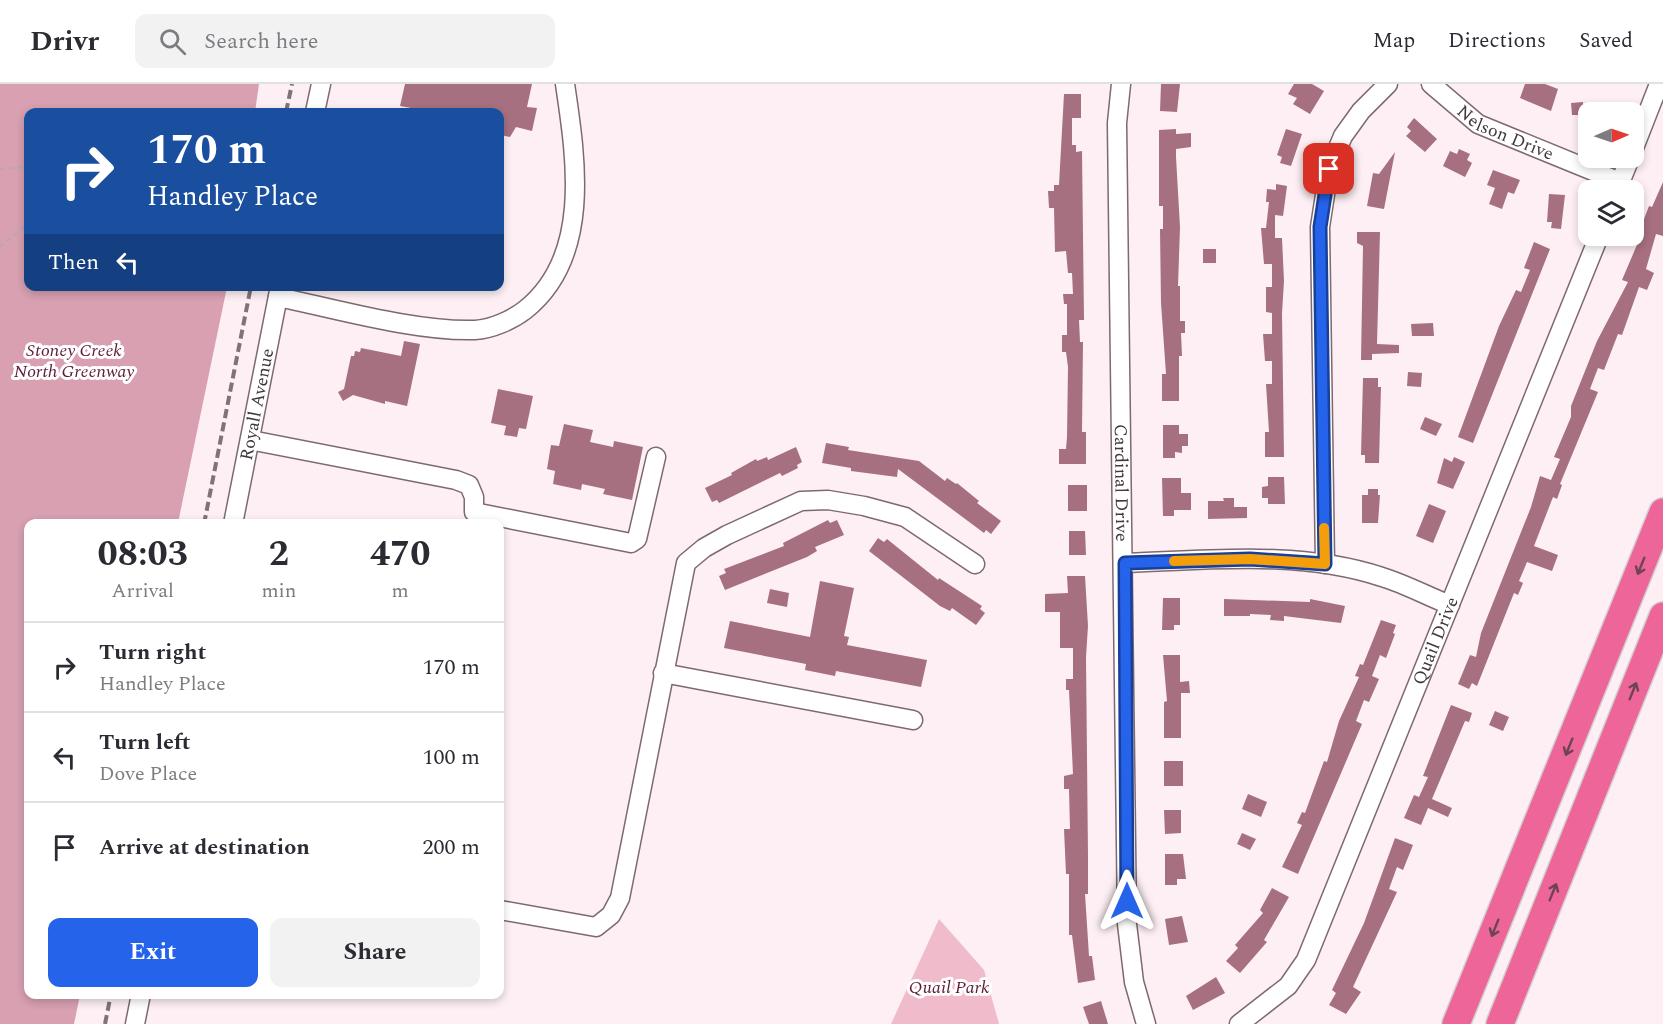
<!DOCTYPE html>
<style>
body{margin:0;font-family:Spectral,serif;background:#f2f2f3;color:#2b2b33;height:100vh;display:flex;flex-direction:column;font-size:22px;white-space:nowrap}
*{box-sizing:border-box;margin:0}
p{font-size:20px;color:#7c7c81}
.icon{flex:none;width:33px;height:33px;fill:none;stroke:currentColor;stroke-width:2;stroke-linecap:round;stroke-linejoin:round}
.map{position:relative;flex:1;overflow:hidden}
.details{position:absolute;left:24px;top:435px;width:480px;height:480px;display:flex;flex-direction:column;background:#fff;border-radius:12px;box-shadow:0 3px 9px #0003}
.details>*{flex:none}
.hud{position:absolute;left:24px;top:24px;width:480px;height:183px;border-radius:12px;box-shadow:0 3px 9px #0003;background:#1a4fa0;color:#fff;overflow:hidden}
.needle{width:39px;rotate:88deg}
.tools{position:absolute;left:1578px;top:18px;display:grid;gap:12px}
.tools a{display:grid;place-items:center;width:66px;height:66px;border-radius:12px;background:#fff;box-shadow:0 3px 9px #0003;font-size:30px}
.pin{position:absolute;display:grid;place-items:center;width:51px;height:51px;color:#fff;margin:-26px;border-radius:12px;box-shadow:0 3px 9px #0006}
.me{position:absolute;width:66px;margin:-33px;rotate:0deg;stroke-linejoin:round;filter:drop-shadow(0 0 4px #0008)}
.turn{display:flex;align-items:center;gap:21px;height:126px;padding:0 24px;font-size:27px}
.turn .icon{width:78px;height:78px;stroke-width:2.5}
.turn b{display:block;font-size:42px;line-height:51px}
.then{display:flex;align-items:center;height:57px;padding:0 24px;background:#0003;gap:12px;font-size:22px}
.eta{display:flex;justify-content:space-evenly;align-items:center;height:102px;text-align:center}
.eta b{font-size:36px;font-weight:700;line-height:42px}
.cta{display:flex;gap:12px;margin-top:auto;padding:12px 24px}
.cta a{flex:1;height:69px;border-radius:12px;background:#2563eb;color:#fff;font-size:24px;font-weight:700;line-height:69px;text-align:center}
.cta a+a{background:#f2f2f3;color:#2b2b33}
ul{padding:0;list-style:none}
li{display:flex;align-items:center;gap:18px;height:90px;padding:0 24px;border-top:2px solid #e1e1e2}
li div{flex:1}
li b{display:block;font-size:22px}
li em{font-style:normal}
header{display:flex;align-items:center;gap:36px;box-sizing:border-box;height:84px;padding:0 30px;background:#fff;border-bottom:2px solid #e1e1e2}
header strong{font-size:28px}
nav{display:flex;gap:33px;margin-inline-start:auto;font-size:21px}
.search{width:420px;height:54px;background:#f2f2f3;display:flex;align-items:center;gap:15px;box-sizing:border-box;padding:0 21px;border-radius:12px;color:#7c7c81;font-size:22px}
.map>svg:first-child{display:block}
.green{fill:#f0bbcb}
.forest{fill:#d8a0b1}
.building{fill:#a67081}
.lines{fill:none;stroke-linecap:round;stroke-linejoin:round}
.minor-casing{stroke:#7e696f;stroke-width:21}
.highway-casing{stroke:#d1cfd0;stroke-width:30}
.path{stroke:#b5a9ac;stroke-width:2;stroke-dasharray:4.5 4.5;stroke-linecap:butt}
.minor{stroke:#fff;stroke-width:18}
.highway{stroke:#e69;stroke-width:27}
.rail{stroke:#7e7376;stroke-width:4;stroke-dasharray:9 4.5;stroke-linecap:butt}
.oneway{stroke:#6c4452}
.route-casing{stroke:#184099;stroke-width:15}
.route{stroke:#2563eb;stroke-width:10}
.slow{stroke:#f59e0b;stroke-width:10}
.labels{text-anchor:middle;stroke-width:6;stroke-linejoin:round;paint-order:stroke}
.street-label{font-size:18px;fill:#41383a;stroke:#fff}
.park-label{font-size:18px;font-style:italic;fill:#5e1b36;stroke:#fff}
</style>
<header>
<strong>Drivr</strong>
<div class="search"><svg class="icon" aria-label="search" viewBox="0 0 24 24"><circle cx="10" cy="10" r="6"/><path d="M15 15l6 6"/></svg>Search here</div>
<nav><a>Map</a><a>Directions</a><a>Saved</a></nav>
</header>
<div class="map">
<svg width="1663" height="940" viewBox="0 0 1663 940">
<rect width="100%" height="100%" fill="#fdeff3"/>
<path class="green" d="M939 835 984 886 999 940H891Z"/>
<path class="forest" d="M0 0H259L255 28H28V202L227 203 178 439 28 440V910L80 911 74 940H0Z"/>
<g class="building">
<path d="M405 0H532L527 23 537 24 532 47 516 43 510 53 500 51V28H433L400 22Z"/>
<path d="M1161 0H1180L1177 28 1160 27Z"/>
<path d="M1294 0H1312L1324 7 1310 30 1293 20 1297 14 1288 10Z"/>
<path d="M1525 0H1545L1558 5 1551 27 1520 14Z"/>
<path d="M1064 10H1081V34H1072V61H1076V68L1082 67 1084 236H1079L1080 258H1083L1082 348H1086V380H1059V365H1066L1067 353 1068 283 1066 268H1062V251H1067V220H1064L1063 210H1073L1072 189H1068L1066 167 1055 168 1054 124H1049L1048 107H1054V101H1059Z"/>
<path d="M1583 18V20H1588V36H1578V31H1572L1571 19Z"/>
<path d="M1414 34 1437 55 1425 68 1406 52 1411 47 1407 43Z"/>
<path d="M1176 45V50L1191 49V63L1176 65V73L1180 143 1178 202H1180V237H1185V249H1181L1182 272H1179V317H1162V290H1166L1161 219 1160 145H1163V122H1159V46Z"/>
<path d="M1286 45 1302 50 1291 82 1280 79 1282 73 1277 71Z"/>
<path d="M1459 65 1470 70 1467 76 1472 79 1465 93 1443 82 1450 67 1457 70Z"/>
<path d="M1395 68 1384 125 1367 122 1373 89 1379 90Z"/>
<path d="M1493 86 1520 96 1514 110 1508 108 1502 125 1489 120 1495 104 1487 101Z"/>
<path d="M1663 98V152L1656 150 1646 185 1654 189 1647 206 1639 203 1622 251 1618 250 1604 286 1598 284 1590 305 1598 308 1560 400 1562 401 1557 415 1553 413 1534 462 1558 471 1552 487 1527 478 1519 497 1523 499 1518 511 1514 509 1477 602 1472 599 1469 605 1458 600 1470 571 1476 573 1481 549 1531 423 1540 392 1551 396 1560 375 1554 373 1571 333V322L1597 257 1628 198 1622 196 1642 149 1639 148 1649 122 1652 123Z"/>
<path d="M1276 100 1287 102 1283 132 1275 131V154H1282L1284 197 1282 229 1284 373H1265V348H1269L1266 300H1272V277H1265L1263 250H1272V229L1266 228V203H1272V180H1264L1261 144H1266L1269 118H1266L1267 105 1276 106Z"/>
<path d="M1549 110 1565 111 1561 145 1551 144 1552 138H1547Z"/>
<path d="M1357 148H1380L1377 260 1399 261V269L1372 270V276H1361L1363 162 1357 159Z"/>
<path d="M1534 158 1550 165 1473 359 1458 353 1499 242 1516 206 1521 208 1530 186 1524 184Z"/>
<rect x="1203" y="165" width="13" height="14"/>
<path d="M1433 239 1434 252H1412L1411 240Z"/>
<path d="M404 257 420 260 407 322 385 317V320L353 311 343 317 338 308 344 305 351 272H354L355 267 360 268 361 264 401 272Z"/>
<path d="M1408 288 1422 289 1421 303 1407 302Z"/>
<path d="M1363 294H1378V303H1381L1379 379H1365V371H1361Z"/>
<path d="M498 305 533 312 526 345 519 344 517 353 504 351 506 342 491 339Z"/>
<path d="M1425 333 1442 340 1436 352 1420 345Z"/>
<path d="M564 340 593 346 590 358 613 363 614 357 643 363 632 416 603 410 605 405 582 400 581 406 553 400 555 387 547 385 551 361 559 362Z"/>
<path d="M1163 341H1179V350H1188V362H1182V369L1175 368V374H1163Z"/>
<path d="M826 359 849 363 848 366 919 377 945 397 947 394 956 400 957 399 979 417 977 419 1001 437 991 450 986 446 984 449 898 385 897 393 851 387V384L822 379Z"/>
<path d="M796 363 802 378 797 381 798 384 782 392 780 389 719 419 717 416 712 418 705 404 732 391 731 389 756 375 757 377 767 373 768 376Z"/>
<path d="M1454 373 1465 378 1453 405 1437 399 1444 374 1452 378Z"/>
<path d="M1268 393H1284L1285 420H1268V414H1262V403L1268 402Z"/>
<path d="M1162 394H1181V409H1191V426H1174V432H1163Z"/>
<rect x="1068" y="401" width="19" height="26"/>
<path d="M1368 405H1378V411H1380L1378 439H1362V411H1368Z"/>
<path d="M1223 414H1234V423H1247V434L1208 435V417H1224Z"/>
<path d="M1429 420 1446 427 1433 459 1416 452Z"/>
<path d="M828 436 830 439 837 436 844 451 815 463 817 467 807 473 725 506 719 492 726 489 724 485 784 462 783 459Z"/>
<path d="M1069 447H1085L1086 471H1069Z"/>
<path d="M878 454 884 458 887 455 938 496 939 494 982 522 980 525 985 529 976 541 952 524 950 527 940 522 869 467Z"/>
<path d="M1067 492H1085L1088 542 1086 573 1088 773V810H1085L1089 872H1092L1095 896 1078 899 1072 851H1069V790H1066L1064 745H1070L1069 705H1064V692L1073 690 1069 606H1066V595H1073V564H1060V528H1045V510L1068 509Z"/>
<path d="M820 497 854 504 844 552 849 553 847 561 927 576 921 603 836 587 835 592 805 586 806 580 724 564 730 537 810 553Z"/>
<path d="M770 505 789 509 787 523 767 519Z"/>
<path d="M1163 514H1180V541H1174V546H1162Z"/>
<path d="M1224 515 1310 518V515L1345 522 1341 539 1284 532V537L1270 536 1271 531 1250 530V532H1224Z"/>
<path d="M1381 536 1396 541 1393 549 1395 550 1386 574 1380 571 1372 592 1379 595 1369 618 1364 616 1356 637 1362 640 1298 790 1282 783 1302 741 1297 739 1302 728 1305 729 1324 677 1327 678 1339 637 1359 593 1355 592 1360 580 1363 581Z"/>
<path d="M1163 571H1180V598L1189 597 1190 609H1181V654H1164V618L1167 617Z"/>
<path d="M1451 621 1472 629 1469 638 1465 637 1432 715 1452 724 1448 733 1428 724 1421 741 1404 734 1414 711 1419 713 1428 693 1423 692Z"/>
<path d="M1495 627 1509 633 1503 647 1489 641Z"/>
<rect x="1164" y="677" width="19" height="25"/>
<path d="M1248 710 1267 718 1261 733 1242 725Z"/>
<path d="M1164 726H1181V749L1165 750Z"/>
<path d="M1242 749 1256 755 1250 766 1237 760Z"/>
<path d="M1395 754 1413 761 1403 786 1397 783 1389 805 1397 808 1353 903 1361 908 1346 930 1329 921 1336 909 1332 906 1364 839Z"/>
<path d="M1165 770H1183L1186 795H1177V801H1165Z"/>
<path d="M1272 804 1289 813 1264 856 1267 858 1240 889 1226 877 1238 864 1235 861 1263 829 1260 826Z"/>
<path d="M1182 832 1188 858 1169 861 1165 835Z"/>
<path d="M1216 893 1225 909 1193 926 1186 912Z"/>
<path d="M1101 917 1108 940H1089L1083 923Z"/>
</g>
<g class="lines">
<defs>
<g id="minor">
<path id="s1" d="M1121 0 1117 39 1127 840 1134 898 1146 940"/>
<path id="s2" d="M1431 0 1478 40 1620 98"/>
<path d="M315 28 321 0"/>
<path d="M1634 64 1659 0"/>
<path d="M1617 106 1630 74"/>
<path d="M278 213C337 225 416 248 475 246 492 245 512 236 525 226 592 173 576 74 565 0"/>
<path d="M250 356 456 396 469 401 474 413V428L631 459 637 455 656 373"/>
<path id="s3" d="M233 440 280 202"/>
<path d="M1125 479C1208 476 1301 466 1382 493 1405 500 1427 512 1450 521"/>
<path d="M1325 480 1320 143 1329 85 1343 52 1361 27 1388 0"/>
<path d="M663 589 913 636"/>
<path d="M500 826 596 843 611 831 620 814 686 479 704 464 727 451 801 417 828 416 864 422 905 433 975 480"/>
<path d="M135 940 141 910"/>
<path id="s4" d="M1239 940 1288 902 1306 876 1599 152"/>
</g>
<g id="highway">
<path d="M1456 940 1663 428"/>
<path d="M1500 940 1663 532"/>
</g>
</defs>
<use href="#minor" class="minor-casing"/>
<use href="#highway" class="highway-casing"/>
<g class="path">
<path d="M0 85 28 83"/>
<path d="M0 163 28 140"/>
</g>
<use href="#minor" class="minor"/>
<use href="#highway" class="highway"/>
<g class="rail">
<path d="M286 28 292 0"/>
<path d="M204 440 251 202"/>
<path d="M105 940 111 910"/>
</g>
</g>
<defs><path id="oneway-shaft" d="M-6 0H5M1.5-3L5.5 0L1.5 3" fill="none" stroke-width="1.6" stroke-linecap="round" stroke-linejoin="round" transform="scale(1.5)"/></defs>
<g class="oneway">
<use href="#oneway-shaft" transform="translate(1641 482) rotate(112)"/>
<use href="#oneway-shaft" transform="translate(1633 607) rotate(-68)"/>
<use href="#oneway-shaft" transform="translate(1569 663) rotate(112)"/>
<use href="#oneway-shaft" transform="translate(1553 808) rotate(-68)"/>
<use href="#oneway-shaft" transform="translate(1495 844) rotate(112)"/>
</g>
<g class="lines">
<defs>
<path id="route" d="M1127 817 1125 479 1250 475 1325 480 1320 143 1329 85"/>
</defs>
<use href="#route" class="route-casing"/>
<use href="#route" class="route"/>
<path class="slow" d="M1174 477 1250 475 1325 480 1324 444"/>
</g>
<g class="labels">
<g class="street-label">
<text dy="6" stroke="none"><textPath href="#s2" startOffset="90">Nelson Drive</textPath></text>
<text dy="6" stroke="none"><textPath href="#s3" startOffset="122">Royall Avenue</textPath></text>
<text dy="6" stroke="none"><textPath href="#s1" startOffset="399">Cardinal Drive</textPath></text>
<text dy="6" stroke="none"><textPath href="#s4" startOffset="438">Quail Drive</textPath></text>
</g>
<g class="park-label">
<text x="74" y="272">Stoney Creek<tspan x="74" dy="21">North Greenway</tspan></text>
<text x="949" y="909">Quail Park</text>
</g>
</g>
</svg>
<div class="tools">
<a><svg class="needle" viewBox="-14 -14 28 28"><path d="M0-13l5 13h-10z" fill="#e53935"/><path d="M0 13l5-13h-10z" fill="#7c7c81"/></svg></a>
<a><svg class="icon" aria-label="layers" viewBox="0 0 24 24"><path d="M12 4l9 5-9 5-9-5zM3 14l9 5 9-5"/></svg></a>
</div>
<div class="pin" style="left:1329px;top:85px;background:#d93025"><svg class="icon" aria-label="arrive" viewBox="0 0 24 24"><path d="M6 21V4h12l-3 4 3 4H6"/></svg></div>
<svg class="me" style="left:1127px;top:817px" viewBox="-20 -20 40 40"><path d="M0-17L14 15 0 8-14 15z" fill="#2563eb" stroke="#fff" stroke-width="4"/></svg>
<div class="hud">
<div class="turn"><svg class="icon" aria-label="right" viewBox="0 0 24 24"><path d="M7 20v-9h11M14 6l5 5-5 5"/></svg><div><b>170 m</b>Handley Place</div></div>
<div class="then">Then<svg class="icon" aria-label="left" viewBox="0 0 24 24"><path d="M17 20v-9H6M10 6l-5 5 5 5"/></svg></div>
</div>
<section class="details">
<div class="eta">
<div><b>08:03</b><p>Arrival</p></div>
<div><b>2</b><p>min</p></div>
<div><b>470</b><p>m</p></div>
</div>
<ul>
<li><svg class="icon" aria-label="right" viewBox="0 0 24 24"><path d="M7 20v-9h11M14 6l5 5-5 5"/></svg><div><b>Turn right</b><p>Handley Place</p></div><em>170 m</em></li>
<li><svg class="icon" aria-label="left" viewBox="0 0 24 24"><path d="M17 20v-9H6M10 6l-5 5 5 5"/></svg><div><b>Turn left</b><p>Dove Place</p></div><em>100 m</em></li>
<li><svg class="icon" aria-label="arrive" viewBox="0 0 24 24"><path d="M6 21V4h12l-3 4 3 4H6"/></svg><div><b>Arrive at destination</b></div><em>200 m</em></li>
</ul>
<div class="cta"><a>Exit</a><a>Share</a></div>
</section>
</div>
